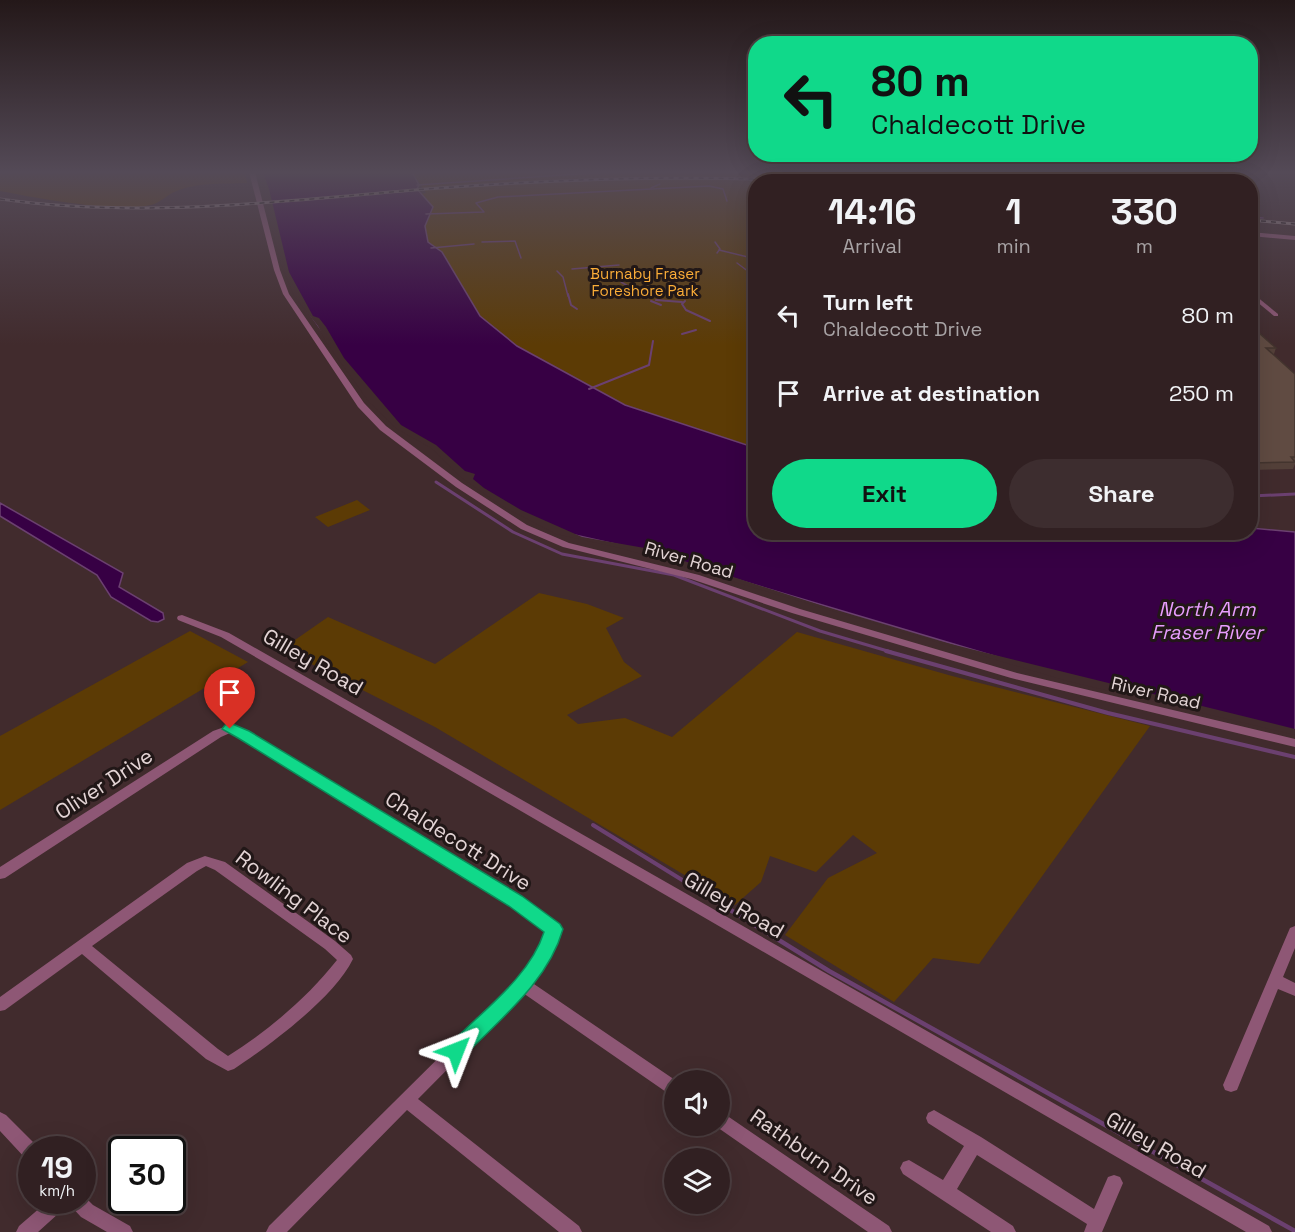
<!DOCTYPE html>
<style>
body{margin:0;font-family:"Space Grotesk",sans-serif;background:#3d2d2f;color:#f1f3f6;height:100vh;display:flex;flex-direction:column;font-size:22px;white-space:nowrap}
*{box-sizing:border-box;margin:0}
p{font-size:20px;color:#a8a3a5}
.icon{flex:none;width:33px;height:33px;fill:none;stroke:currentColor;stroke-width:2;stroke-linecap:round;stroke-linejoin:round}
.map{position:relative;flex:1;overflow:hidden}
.panel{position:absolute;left:748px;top:174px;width:510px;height:366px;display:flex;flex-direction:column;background:#312022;border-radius:24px;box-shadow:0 6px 24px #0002,0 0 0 2px #4c3e40}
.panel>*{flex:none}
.top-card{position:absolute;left:748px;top:36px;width:510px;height:126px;border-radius:24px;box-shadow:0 6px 24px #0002,0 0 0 2px #4c3e40;background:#10d98a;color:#111;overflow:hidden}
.fabs{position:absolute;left:664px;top:1070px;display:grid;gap:12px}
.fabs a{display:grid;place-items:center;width:66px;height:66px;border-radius:50%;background:#312022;box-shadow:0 6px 24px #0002,0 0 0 2px #4c3e40;font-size:30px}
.speed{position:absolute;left:18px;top:1136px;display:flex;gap:12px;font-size:30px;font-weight:700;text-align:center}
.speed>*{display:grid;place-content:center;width:78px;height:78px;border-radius:50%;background:#312022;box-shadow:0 6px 24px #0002,0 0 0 2px #4c3e40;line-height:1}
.speed small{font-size:15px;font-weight:400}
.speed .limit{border:3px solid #111;border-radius:9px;background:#fff;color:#111}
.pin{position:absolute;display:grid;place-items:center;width:51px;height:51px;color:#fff;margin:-62px -26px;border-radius:50% 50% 50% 0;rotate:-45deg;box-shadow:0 0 6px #0007}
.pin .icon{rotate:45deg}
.me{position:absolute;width:66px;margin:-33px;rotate:45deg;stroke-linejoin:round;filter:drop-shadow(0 0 4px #0008)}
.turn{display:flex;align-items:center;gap:21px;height:126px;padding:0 24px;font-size:27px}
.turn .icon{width:78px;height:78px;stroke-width:2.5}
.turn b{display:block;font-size:42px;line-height:51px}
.eta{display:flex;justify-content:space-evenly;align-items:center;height:102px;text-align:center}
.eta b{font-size:36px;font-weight:800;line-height:42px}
.cta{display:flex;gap:12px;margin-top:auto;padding:12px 24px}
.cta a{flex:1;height:69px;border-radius:36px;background:#10d98a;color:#111;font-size:24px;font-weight:800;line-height:69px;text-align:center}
.cta a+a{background:#3d2d2f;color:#f1f3f6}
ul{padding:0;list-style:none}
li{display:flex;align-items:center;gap:18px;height:78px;padding:0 24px}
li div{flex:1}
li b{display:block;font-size:22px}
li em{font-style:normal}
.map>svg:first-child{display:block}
.green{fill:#5c3b05}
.water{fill:#370044;stroke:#6b4070;stroke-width:1.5}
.pier{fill:#412b2d}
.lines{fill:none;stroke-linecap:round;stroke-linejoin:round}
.stream-far4{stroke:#6b4070;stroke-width:1.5}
.stream-far3{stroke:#6b4070;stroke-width:2}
.stream-far2{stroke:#6b4070;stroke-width:3}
.stream-far1{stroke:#6b4070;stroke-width:4}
.stream{stroke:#6b4070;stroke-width:4.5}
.minor{fill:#8e5775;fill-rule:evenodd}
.rail-casing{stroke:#948283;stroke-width:3}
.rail{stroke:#211717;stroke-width:1.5;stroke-dasharray:5;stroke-linecap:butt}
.wall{fill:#534039}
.building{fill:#604b42;stroke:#43342e;stroke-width:1.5}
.route{fill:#10d98a;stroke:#0a8d5a;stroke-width:1.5}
.labels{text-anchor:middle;stroke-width:6;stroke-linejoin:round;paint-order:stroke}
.far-park-label{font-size:15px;fill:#fbad38;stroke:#211717}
.street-label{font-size:18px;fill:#e3d4d5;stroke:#211717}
.water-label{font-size:20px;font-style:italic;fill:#e89dfe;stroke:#211717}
.near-street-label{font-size:21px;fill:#e3d4d5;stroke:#211717}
</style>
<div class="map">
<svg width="1295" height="1232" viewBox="0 0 1295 1232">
<rect width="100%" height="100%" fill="#412b2d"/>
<g class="green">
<path d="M0 172H245L247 183C225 184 200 182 179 190 169 193 160 203 151 205 116 213 36 198 0 191Z"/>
<path d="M407 172H862L919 181 756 182V448L625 405 517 346 480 316 442 252 428 242 425 226 433 207 421 194 426 193 417 179Z"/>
<path d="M357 500 370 510 328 527 315 517Z"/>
<path d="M539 593 587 604 624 618 606 628 624 662 642 676 567 715 578 724 625 718 672 737 797 632 952 676 1150 726 979 964 933 958 894 1002 785 935 828 878 877 853 853 835 816 872 770 856 761 882 735 905 435 727 282 649 328 617 435 664Z"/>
<path d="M190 631 248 662 0 810V736Z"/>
</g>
<g class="water">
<path d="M260 172H412L419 185 417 189 433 207 425 226 428 242 442 252 480 316 517 346 625 405 756 448V532H1251V528L1295 532V732L1068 678 624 546 557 531 504 504 463 476 432 446 399 427 371 400 297 296 286 268Z"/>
<path d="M0 503 123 573 119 587 163 613 164 619 158 622 151 621 111 597 97 575 0 516Z"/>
</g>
<path class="pier" d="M258 172H263L269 189 289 272 313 316 319 318 326 327 344 358 401 425 436 445 465 471 475 474 473 479 484 488 521 510 582 537 656 550 678 559 906 633 1295 729V735L1067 681 624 549 556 534 502 506 462 478 431 448 397 429 369 402 326 342 318 326 294 296 281 264Z"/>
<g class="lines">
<g class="stream-far4">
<path d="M743 172 844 179 848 177"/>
<path d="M827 172 873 182"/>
<path d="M417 185 607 172"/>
<path d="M651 188 660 184"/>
<path d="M426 214 484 212 476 203 498 197 709 186 723 189 727 201"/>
<path d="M1251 217 1263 218"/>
<path d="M482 242 515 241 521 258"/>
<path d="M715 242 720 249 717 253"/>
<path d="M431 248 474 244"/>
<path d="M719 250 756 259"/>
<path d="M737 263 749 272"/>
<path d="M572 269 619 265"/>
<path d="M557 271 563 277 568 296"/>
<path d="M747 272H756"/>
<path d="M651 273 667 274 671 278"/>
<path d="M633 289 621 282 643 272"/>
</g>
<g class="stream-far3">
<path d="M568 294 571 305 577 309"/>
<path d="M656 300 682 302"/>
<path d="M651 301 661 305"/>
<path d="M685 301 682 304 686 310 710 321"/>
<path d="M682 334 696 330"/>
<path d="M589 389 649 365 653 341"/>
</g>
<g class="stream-far2">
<path d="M436 482 513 532 562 554 674 575 820 631 891 652"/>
<path d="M1251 496 1295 494"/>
</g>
<g class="stream-far1">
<path d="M886 651 1108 713 1295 757"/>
<path d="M593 825 726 907"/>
</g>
<path class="stream" d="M724 906 829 971 1295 1231"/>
<g class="minor">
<path d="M249 172H255L280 270 289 294 364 403 386 426 462 483 527 525 569 543 699 575 800 609 1017 673 1295 739V747L1011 678 792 613 691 579 563 547 521 529 456 487 380 430 358 407 283 294 274 270Z"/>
<path d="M1251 232 1295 236V240L1251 236Z"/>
<path d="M1251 292 1278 314V316H1274L1251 297Z"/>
<path d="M182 615 229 633 1269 1226 1272 1232H1246L221 637 178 620 177 618 178 616Z"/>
<path d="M230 725 248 731 540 909 559 925 561 929 554 949 531 982 675 1080V1096L669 1094 523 993 418 1099 579 1226 582 1232H559L407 1110 287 1232H266L269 1226 517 980 542 943 546 931 530 917 240 737 230 733 221 737 5 878 0 879V867L213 731Z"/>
<path d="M205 856 225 862 335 941 351 955 353 959C334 998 270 1045 234 1069L228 1071 206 1059 82 954 5 1010 0 1011V997L187 863ZM206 866 215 870 325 949 337 960C307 998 269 1030 228 1056L218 1049 92 946 197 871Z"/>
<path d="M1295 926V948L1283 977 1295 983V996L1278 989 1237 1090 1231 1092 1225 1090 1223 1085 1290 928Z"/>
<path d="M934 1110 981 1137 1094 1209 1108 1177 1114 1175 1120 1177 1123 1183 1102 1232H1084L1087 1224 977 1155 957 1189 1013 1226 1016 1232H991L903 1174 900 1168 903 1162 909 1160 943 1180 964 1146 928 1123 926 1118 928 1113Z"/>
<path d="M0 1112 6 1115 38 1147 39 1149H32V1161L26 1159 0 1131Z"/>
<path d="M720 1112 726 1115 889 1226 892 1232H868L714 1125H720Z"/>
<path d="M82 1194 93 1205 130 1226 133 1232H107L81 1217 69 1204 38 1232H16L19 1226 49 1200H82Z"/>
</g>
<defs>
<g id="rail">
<path d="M0 199C143 219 283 201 426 189 557 179 686 174 817 182"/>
<path d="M1251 220 1295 224"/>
</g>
</defs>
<use href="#rail" class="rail-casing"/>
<use href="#rail" class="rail"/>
</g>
<path class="wall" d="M1251 326 1276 348 1274 354H1273L1295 374V464L1293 469 1251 470Z"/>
<path class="building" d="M1251 326 1276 348H1266L1295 374V457H1291L1295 462 1251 463Z"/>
<linearGradient id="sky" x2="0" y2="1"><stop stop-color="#241819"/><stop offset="0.5" stop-color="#544a57"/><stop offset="1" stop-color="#544a57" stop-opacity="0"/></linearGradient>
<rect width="1295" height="345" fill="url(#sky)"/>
<path class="route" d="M230 723 249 731 522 896 560 924 563 929C548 982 500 1019 463 1057L456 1060 449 1057 446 1051 449 1045C481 1012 530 977 544 932L509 906 238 738 222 729 225 725Z"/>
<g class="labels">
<g class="far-park-label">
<text x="645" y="279">Burnaby Fraser<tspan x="645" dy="17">Foreshore Park</tspan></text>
</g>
<g class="street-label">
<text transform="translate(689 560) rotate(16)" y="6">River Road</text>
<text transform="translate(1156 693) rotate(13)" y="6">River Road</text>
</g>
<g class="water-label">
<text x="1207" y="616">North Arm<tspan x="1207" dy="23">Fraser River</tspan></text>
</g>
<g class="near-street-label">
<text transform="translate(313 662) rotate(30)" y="7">Gilley Road</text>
<text transform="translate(104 784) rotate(-33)" y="7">Oliver Drive</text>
<text transform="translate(458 841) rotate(32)" y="7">Chaldecott Drive</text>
<text transform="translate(294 897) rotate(37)" y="7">Rowling Place</text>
<text transform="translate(734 905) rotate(30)" y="7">Gilley Road</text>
<text transform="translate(1156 1145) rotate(30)" y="7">Gilley Road</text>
<text transform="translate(814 1157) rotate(35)" y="7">Rathburn Drive</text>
</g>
</g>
</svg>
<div class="fabs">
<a><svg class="icon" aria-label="sound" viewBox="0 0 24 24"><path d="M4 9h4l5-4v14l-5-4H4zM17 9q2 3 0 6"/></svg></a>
<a><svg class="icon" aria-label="layers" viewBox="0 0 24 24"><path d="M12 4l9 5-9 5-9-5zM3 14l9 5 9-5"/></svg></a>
</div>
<div class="speed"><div>19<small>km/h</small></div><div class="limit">30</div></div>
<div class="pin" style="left:230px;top:729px;background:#d93025"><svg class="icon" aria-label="arrive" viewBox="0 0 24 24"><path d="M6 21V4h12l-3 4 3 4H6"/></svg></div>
<svg class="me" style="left:456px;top:1051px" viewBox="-20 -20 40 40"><path d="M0-17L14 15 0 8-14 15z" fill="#10d98a" stroke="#fff" stroke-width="4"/></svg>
<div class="top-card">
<div class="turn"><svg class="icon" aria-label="left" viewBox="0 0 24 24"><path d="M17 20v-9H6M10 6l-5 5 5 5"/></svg><div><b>80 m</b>Chaldecott Drive</div></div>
</div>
<section class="panel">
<div class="eta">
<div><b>14:16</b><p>Arrival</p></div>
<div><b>1</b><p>min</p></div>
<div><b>330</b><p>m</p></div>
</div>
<ul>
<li><svg class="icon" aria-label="left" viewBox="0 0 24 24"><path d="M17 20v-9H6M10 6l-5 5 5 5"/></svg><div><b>Turn left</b><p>Chaldecott Drive</p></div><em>80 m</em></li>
<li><svg class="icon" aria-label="arrive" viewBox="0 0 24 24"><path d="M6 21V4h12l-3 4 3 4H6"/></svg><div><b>Arrive at destination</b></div><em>250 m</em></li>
</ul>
<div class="cta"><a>Exit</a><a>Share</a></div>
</section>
</div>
